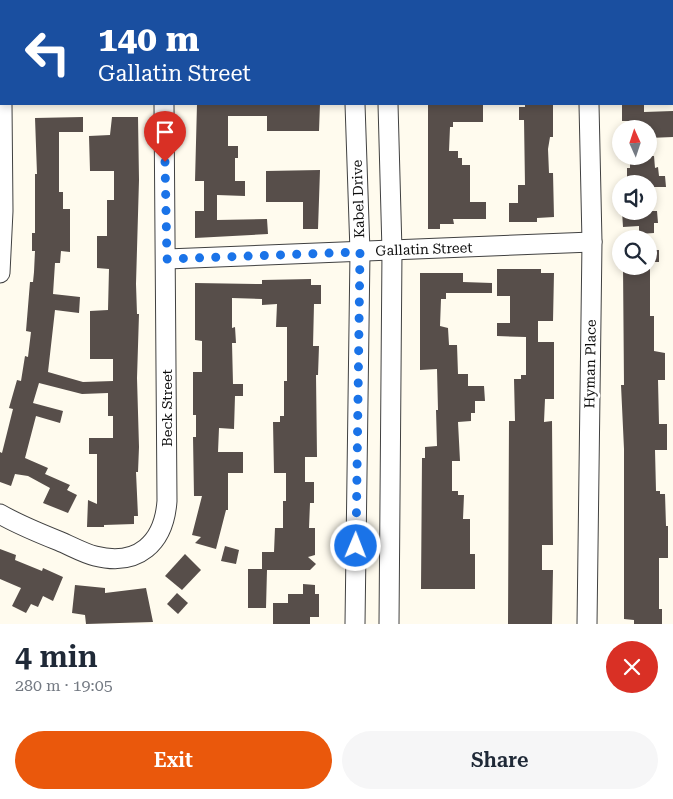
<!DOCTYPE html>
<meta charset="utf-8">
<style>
body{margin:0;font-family:"Roboto Serif",serif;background:#f6f6f7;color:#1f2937;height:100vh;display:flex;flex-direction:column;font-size:19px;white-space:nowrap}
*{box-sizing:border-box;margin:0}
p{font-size:16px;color:#747a83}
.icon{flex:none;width:28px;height:28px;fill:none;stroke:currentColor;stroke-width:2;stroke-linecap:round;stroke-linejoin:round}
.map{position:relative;height:624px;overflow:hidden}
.drawer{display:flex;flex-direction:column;background:#fff;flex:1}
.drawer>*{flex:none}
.top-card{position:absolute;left:0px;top:0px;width:674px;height:105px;box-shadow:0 2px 8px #0003;background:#1a4fa0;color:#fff;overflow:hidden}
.needle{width:32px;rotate:357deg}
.buttons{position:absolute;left:612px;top:120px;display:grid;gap:10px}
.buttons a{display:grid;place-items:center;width:45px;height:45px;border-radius:50%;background:#fff;box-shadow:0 2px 8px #0003;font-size:25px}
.pin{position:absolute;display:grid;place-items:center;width:42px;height:42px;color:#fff;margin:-51px -21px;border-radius:50% 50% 50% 0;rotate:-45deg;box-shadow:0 0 5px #0007}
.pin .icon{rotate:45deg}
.me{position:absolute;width:55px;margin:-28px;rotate:1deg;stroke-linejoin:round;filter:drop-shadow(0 0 4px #0008)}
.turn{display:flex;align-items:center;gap:18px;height:105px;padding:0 15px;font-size:22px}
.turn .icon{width:65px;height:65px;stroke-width:2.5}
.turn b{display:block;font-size:35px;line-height:42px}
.round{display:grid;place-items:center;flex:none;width:52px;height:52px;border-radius:26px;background:#f6f6f7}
.head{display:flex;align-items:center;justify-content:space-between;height:85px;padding:0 15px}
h1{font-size:30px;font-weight:600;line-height:38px}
.cta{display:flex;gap:10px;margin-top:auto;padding:10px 15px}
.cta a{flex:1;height:58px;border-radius:30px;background:#ea580c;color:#fff;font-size:20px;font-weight:600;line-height:58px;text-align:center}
.cta a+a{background:#f6f6f7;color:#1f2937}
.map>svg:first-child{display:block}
.building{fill:#574e4a}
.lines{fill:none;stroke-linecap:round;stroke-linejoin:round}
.minor-casing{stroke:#414141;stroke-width:21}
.minor{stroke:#fff;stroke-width:19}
.route{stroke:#1a73e8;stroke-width:9;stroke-dasharray:0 16.2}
.labels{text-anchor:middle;stroke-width:5;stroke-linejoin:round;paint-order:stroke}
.street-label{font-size:14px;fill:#0e0e0e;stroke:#fff}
</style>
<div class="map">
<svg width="673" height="624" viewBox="0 0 673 624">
<rect width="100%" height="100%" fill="#fffbee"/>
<g class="building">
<path d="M197 104H320L319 131H267V116H228V146H238V158H235V181H245V196L217 195V220L267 219 268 234 195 238V211H204V181H195Z"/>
<path d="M428 104H483V122H453V127H450L449 151H458V158H462V165H470V202H486V219H453L454 224H440V229H428Z"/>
<path d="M525 104H553V137H550L548 149 549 173H553L554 217 537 218V222H509V203H518V185H525L524 120H519V107H525Z"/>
<path d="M644 104V112L673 111V137L649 138V127H635V121H622V105Z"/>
<path d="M83 117V132H59V192H63V209H70V252L61 251 60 263H55L53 294 80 297 79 313 55 310 48 372 83 382 113 381V359H90V311L108 310 109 269 97 268V236H107V200H114V171H90L89 136 110 135 112 117H138L139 180 136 284 137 314H139L137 378 139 447 138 472H136L138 516H134V524L104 525V527H87L88 500 97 504V454H89V438H113V416H108V393L82 394 39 383 33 403 63 411 60 423 36 416 25 458 48 468 45 474 70 485 67 490 77 495 68 513 43 503 50 488 28 476 15 474 11 486 0 482V452L2 453 13 409 9 408 17 380 21 381 25 356 28 357 31 332 26 331 30 282H33L34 272 35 251H32V233H35V174H37L35 118Z"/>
<path d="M630 156H654L655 168 658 167 659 176H665L666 187H649V184H627V168H630Z"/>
<path d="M320 170 318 229H303V202H266V171Z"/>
<path d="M622 211H657L658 223H654V233L639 234V226L623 227Z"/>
<rect x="649" y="250" width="10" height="12"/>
<path d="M623 266H650V316H654V351L665 353V380H658L659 424H667V450H655L656 491H660V494H665L666 526H668V558H659V609H662V624H634V620L624 619V449L621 385H624Z"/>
<path d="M497 269H541V273H554L553 321H538V342H554V399H545L544 422 552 421 553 545H542V570H553L552 624H508L509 421H515L514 379H521V375H526V337L497 336V323H510V296H497Z"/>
<path d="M420 273H463V282L492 283V293H446V299H441L440 326 448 328 449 345H457L458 374H468V386H484L485 401H475V413H471V421L458 422 460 461H452V491H458V495H464L463 519H470V554H475V589H421L422 458H425V447L437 446 436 410H438L437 369 420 370Z"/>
<path d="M311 279V285H321V304H314L313 346H319L318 375H316L317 457H305V482H314V503H310L309 528H315V555L308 557 316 564 310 570H267L266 608H248V569H262V552H274L275 528H283V501H286V473H274L273 422H280V416H284V381H287V327H276L277 304 262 305V299L232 298V328L235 327 236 343H232L233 384H243V396H235L234 429 219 428 218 452H243V473H228V510H226L216 549 195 543 201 537 192 535 202 496H194L193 437H196V415H193V372H202V341L195 340V283L262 284V280Z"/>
<path d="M225 546 239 550 236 564 221 561Z"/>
<path d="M0 549 16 555 15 560 42 571 43 568 63 577 53 601 43 596 38 607 31 604 26 613 12 606 21 588 0 579Z"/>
<path d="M185 554 201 570 182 590 165 576Z"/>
<path d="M303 584 315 585V594H319V617H310V624H273V603H288V594H303Z"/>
<path d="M75 585 105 588V593L146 588 153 622 86 624 85 615 72 613Z"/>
<path d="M177 593 188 603 178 614 167 604Z"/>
</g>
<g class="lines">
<defs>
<g id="minor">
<path d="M163 0V1"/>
<path d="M351 0V1"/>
<path d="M385 0V1"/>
<path d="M586 0V1"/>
<path d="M355 104 360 252 355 624"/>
<path d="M388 104 392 251 389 624"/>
<path d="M167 259 592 242"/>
<path d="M0 273 3 211 2 104"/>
<path d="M0 514C19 525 39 533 59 541 71 546 83 553 95 556 138 567 164 543 167 501L164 104"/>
<path d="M587 624 592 242 589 104"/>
</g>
</defs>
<use href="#minor" class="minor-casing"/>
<use href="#minor" class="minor"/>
</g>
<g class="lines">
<path class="route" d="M165 162 167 259 360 252 356 546"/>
</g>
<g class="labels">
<g class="street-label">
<text transform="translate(358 199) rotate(-92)" y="5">Kabel Drive</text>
<text transform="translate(424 249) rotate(-2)" y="5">Gallatin Street</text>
<text transform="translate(590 364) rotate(-89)" y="5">Hyman Place</text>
<text transform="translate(167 408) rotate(-90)" y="5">Beck Street</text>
</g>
</g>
</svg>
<div class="buttons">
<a><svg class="needle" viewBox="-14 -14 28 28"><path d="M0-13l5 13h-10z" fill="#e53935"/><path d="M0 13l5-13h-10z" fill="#747a83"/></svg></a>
<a><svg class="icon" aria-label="sound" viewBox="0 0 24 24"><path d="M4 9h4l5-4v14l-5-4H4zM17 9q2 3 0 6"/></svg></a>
<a><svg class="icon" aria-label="search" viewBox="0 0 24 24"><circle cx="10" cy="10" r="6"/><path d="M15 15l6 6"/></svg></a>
</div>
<div class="pin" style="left:165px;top:162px;background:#d93025"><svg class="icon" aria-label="arrive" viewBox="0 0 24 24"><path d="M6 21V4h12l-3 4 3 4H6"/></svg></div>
<svg class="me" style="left:356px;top:546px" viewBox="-20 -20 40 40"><circle r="17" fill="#1a73e8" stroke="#fff" stroke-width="3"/><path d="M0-11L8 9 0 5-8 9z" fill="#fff"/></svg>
<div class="top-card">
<div class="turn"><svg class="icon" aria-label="left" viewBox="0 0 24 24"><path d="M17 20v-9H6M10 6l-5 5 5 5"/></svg><div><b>140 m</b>Gallatin Street</div></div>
</div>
</div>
<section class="drawer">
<div class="head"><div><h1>4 min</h1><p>280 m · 19:05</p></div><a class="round" style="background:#d93025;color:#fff"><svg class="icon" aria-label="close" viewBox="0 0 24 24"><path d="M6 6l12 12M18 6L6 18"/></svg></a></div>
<div class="cta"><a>Exit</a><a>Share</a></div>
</section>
